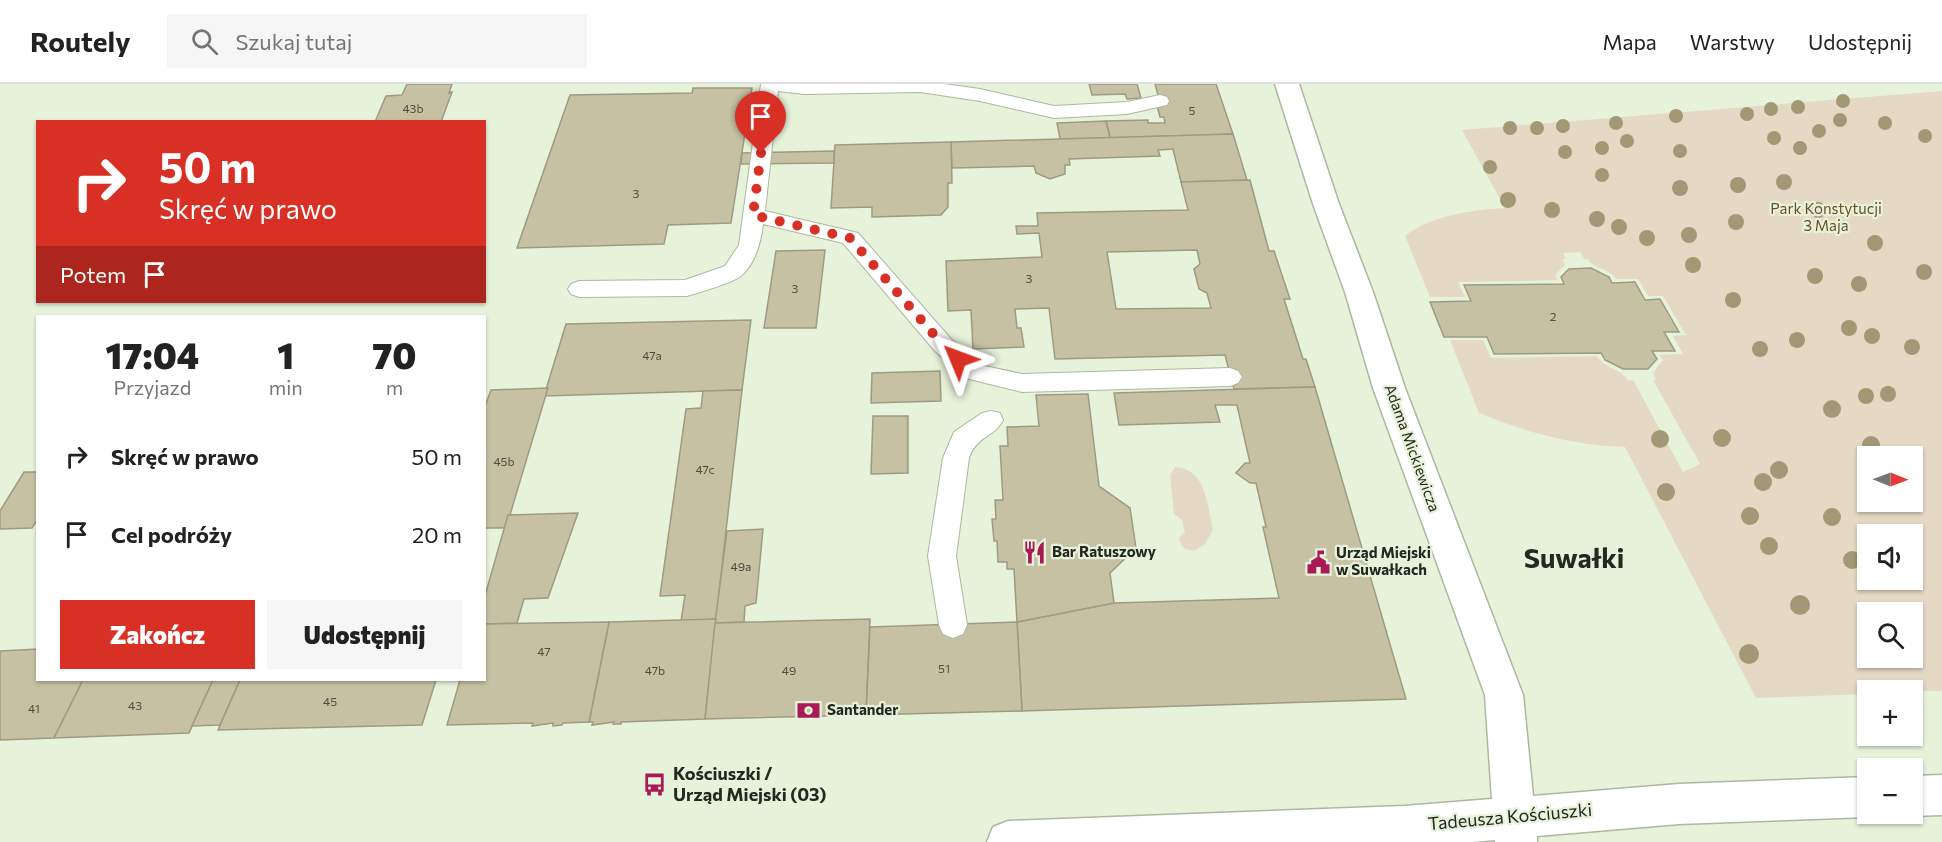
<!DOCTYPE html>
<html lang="pl">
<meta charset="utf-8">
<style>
body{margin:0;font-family:Commissioner,sans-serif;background:#f6f6f6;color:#222;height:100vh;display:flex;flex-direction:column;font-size:22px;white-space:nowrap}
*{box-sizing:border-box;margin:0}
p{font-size:20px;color:#767676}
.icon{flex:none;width:33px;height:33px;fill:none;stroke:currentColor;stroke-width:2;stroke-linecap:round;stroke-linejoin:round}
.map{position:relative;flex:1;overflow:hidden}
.sheet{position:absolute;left:36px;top:231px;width:450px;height:366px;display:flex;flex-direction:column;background:#fff;border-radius:0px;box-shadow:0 2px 4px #0004}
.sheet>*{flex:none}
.top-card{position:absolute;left:36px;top:36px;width:450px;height:183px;border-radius:0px;box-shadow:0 2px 4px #0004;background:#d93025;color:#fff;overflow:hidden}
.needle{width:39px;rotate:91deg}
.fabs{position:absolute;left:1857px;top:362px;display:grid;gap:12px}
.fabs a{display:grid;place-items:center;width:66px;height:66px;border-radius:0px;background:#fff;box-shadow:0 2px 4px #0004;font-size:30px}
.pin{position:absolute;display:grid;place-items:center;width:51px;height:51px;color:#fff;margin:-62px -26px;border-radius:50% 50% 50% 0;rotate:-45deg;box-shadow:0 0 6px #0007}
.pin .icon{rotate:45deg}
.me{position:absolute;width:66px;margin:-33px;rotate:314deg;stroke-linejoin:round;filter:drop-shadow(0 0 4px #0008)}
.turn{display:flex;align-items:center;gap:21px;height:126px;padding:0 24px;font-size:27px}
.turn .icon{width:78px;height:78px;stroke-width:2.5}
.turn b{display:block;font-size:42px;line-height:51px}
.then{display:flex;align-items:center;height:57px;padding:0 24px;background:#0003;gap:12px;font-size:22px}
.eta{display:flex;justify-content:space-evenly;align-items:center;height:102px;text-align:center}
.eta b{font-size:36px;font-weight:800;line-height:42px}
.action{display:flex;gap:12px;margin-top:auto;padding:12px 24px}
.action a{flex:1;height:69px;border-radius:0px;background:#d93025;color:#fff;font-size:24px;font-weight:800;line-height:69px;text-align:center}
.action a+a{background:#f6f6f6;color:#222}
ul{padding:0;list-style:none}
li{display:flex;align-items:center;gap:18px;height:78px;padding:0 24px}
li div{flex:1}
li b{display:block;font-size:22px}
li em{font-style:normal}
header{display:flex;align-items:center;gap:36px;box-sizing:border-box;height:84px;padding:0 30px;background:#fff;border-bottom:2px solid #e0e0e0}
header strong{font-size:28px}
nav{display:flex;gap:33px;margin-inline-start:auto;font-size:21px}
.search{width:420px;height:54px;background:#f6f6f6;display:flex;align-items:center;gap:15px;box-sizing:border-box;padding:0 21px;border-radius:0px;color:#767676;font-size:22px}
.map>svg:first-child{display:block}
.green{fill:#e5d8c5;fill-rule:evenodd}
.building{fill:#c5c1a2;stroke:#9e9b84;stroke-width:1.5;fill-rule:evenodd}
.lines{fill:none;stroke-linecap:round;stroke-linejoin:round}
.service-casing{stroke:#aeb7a1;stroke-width:2}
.tertiary-casing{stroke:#aeb7a1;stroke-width:3}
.service{fill:#fff;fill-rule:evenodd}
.tertiary{fill:#fff;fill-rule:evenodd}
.tree{fill:#a39875}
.route{stroke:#d93025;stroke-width:10;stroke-dasharray:0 18}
.labels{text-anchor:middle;stroke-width:4.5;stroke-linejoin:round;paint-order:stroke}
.number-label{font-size:12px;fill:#4d4e40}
.park-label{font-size:15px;fill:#6c4f22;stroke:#e7f2da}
.street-label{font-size:15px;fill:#252820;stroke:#e7f2da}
.poi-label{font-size:15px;font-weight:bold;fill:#252820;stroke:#e7f2da;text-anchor:start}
.near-poi-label{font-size:18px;font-weight:bold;fill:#252820;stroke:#e7f2da;text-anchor:start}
.near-street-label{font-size:18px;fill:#252820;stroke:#e7f2da}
.town-label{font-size:27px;font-weight:bold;fill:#252820;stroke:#e7f2da}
</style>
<header>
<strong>Routely</strong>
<div class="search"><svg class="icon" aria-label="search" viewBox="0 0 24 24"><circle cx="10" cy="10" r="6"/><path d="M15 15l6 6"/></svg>Szukaj tutaj</div>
<nav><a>Mapa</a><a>Warstwy</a><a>Udostępnij</a></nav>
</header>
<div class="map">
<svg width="1942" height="758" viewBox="0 0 1942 758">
<rect width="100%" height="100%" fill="#e7f2da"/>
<g class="green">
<path d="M1942 7V607L1868 606 1867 610 1756 614 1625 363C1573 361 1527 349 1479 329L1450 256H1483L1491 274 1597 272C1603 284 1621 284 1628 297L1633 296 1683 388 1700 380 1653 296H1656L1653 289 1663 276 1659 271 1683 270 1673 252 1686 251 1663 212H1648L1638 195H1616C1610 184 1594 186 1588 175H1584L1580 168 1563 169 1566 175H1562L1565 181 1555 191 1558 196 1458 198 1465 213H1430L1405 152C1433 131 1471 126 1505 124L1462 46ZM1868 372H1912V417H1868ZM1868 450H1912V495H1868ZM1868 528H1912V573H1868Z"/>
<path d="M1175 383C1206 384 1208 423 1213 446L1205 460 1196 466C1186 467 1181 464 1179 454L1185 448 1182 436 1174 430 1170 391Z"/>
</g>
<g class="building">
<path d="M407 0H452L449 9 452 8 441 38H375L386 12 402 11Z"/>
<path d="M1089 0H1137L1141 14 1127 15 1125 10 1092 11Z"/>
<path d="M1155 0H1216L1233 50 1110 54 1106 37 1148 36V39H1165L1164 33H1160L1157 22H1161Z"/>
<path d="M693 4H752L731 139 668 141 664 160 517 164 570 11 692 9Z"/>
<path d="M1106 37 1110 54 1060 55 1057 39Z"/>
<path d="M1233 50 1247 96 1181 98 1173 65 1158 66 1160 72 1069 75 1070 81H1065V90L1050 95 1036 89 1034 82 952 84 951 58Z"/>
<path d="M951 58 952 99H948V123L941 131 872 133V123L831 124 835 61Z"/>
<path d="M834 67V79L741 80 742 69Z"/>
<path d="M1250 96 1269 167H1274L1290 215H1284L1303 275H1306L1315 303 1234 305 1225 271 1055 275 1049 224 1015 225 1017 244H1021L1024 263 973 265 971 226 948 227 946 177 1042 173 1039 149 1017 150 1016 142H1038L1037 129 1188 126 1181 98ZM1197 166 1200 180 1194 185 1199 205 1207 209 1211 224 1116 225 1107 168Z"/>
<path d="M825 166 816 244H764L776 167Z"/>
<path d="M1591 184 1609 193 1612 199 1635 198 1645 216 1660 215 1679 248H1664L1675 267H1652L1657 275 1648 285H1623L1605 276 1601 269 1494 270 1487 253H1444L1430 218 1471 217 1464 201 1564 200 1561 193 1569 185Z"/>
<path d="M751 236 742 306 544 312 566 240Z"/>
<path d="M940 287 941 317 871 319 872 289Z"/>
<path d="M1315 303 1406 615 1022 627 1017 538 1114 519 1279 514 1263 443H1266L1256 399H1250L1236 389 1245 379H1250L1237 321H1215L1220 338 1119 341 1114 309Z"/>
<path d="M548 304 506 444H484V325L491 306Z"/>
<path d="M742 306 716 535 681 537 685 511 660 512 686 325 701 324 703 307Z"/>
<path d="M1088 310 1099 402 1130 424 1136 464 1110 489 1114 519 1017 538 1014 485H1007V478H998L997 457H994L992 435H996L995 416H1003L1000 362H1008L1007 343 1039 342 1036 311Z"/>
<path d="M873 332H908V389L871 390Z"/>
<path d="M24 388H38V435L32 444 0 445V427Z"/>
<path d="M578 429 548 514 524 515 517 539 484 540V515L508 431Z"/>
<path d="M763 445 756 519 745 522 744 538 715 539 727 447Z"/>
<path d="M716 535 705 635 621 638V640H613L614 638 592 641 593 638H589L609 538Z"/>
<path d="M870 535 866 631 705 635 715 539Z"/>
<path d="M609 538 589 638 563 639 562 641 553 642V639L532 642 533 639 447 641 460 596H484V540Z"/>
<path d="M1017 538 1022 627 866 631 870 543Z"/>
<path d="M38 565V596H83L54 654 0 656V567Z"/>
<path d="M83 596H213L189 649 54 654Z"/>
<path d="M213 596H240L220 641 192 642Z"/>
<path d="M240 596H436L422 641 218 646Z"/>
</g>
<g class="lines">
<defs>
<g id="service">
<path d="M761 0H944L980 5 1054 22 1127 18 1160 11 1167 13 1169 17 1167 21 1127 30 1054 34 980 17 920 8 804 10 778 7 765 127 858 149 951 255 980 281 1022 290 1230 284 1238 287 1242 293 1238 299 1230 302 1022 308 965 294 935 267 843 159 763 140C761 158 755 180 741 192 734 198 698 209 687 212L579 213 571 210 568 205 571 200 579 197 685 196 725 182 739 161Z"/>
<path d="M991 327 1000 329 1003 336C994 354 977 351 969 374L956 472 967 541 963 550 953 554 943 550 939 541 928 472 943 374 954 348 982 329Z"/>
</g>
<g id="tertiary">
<path d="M1275 0H1299L1339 120 1373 208 1405 304 1523 611 1533 712 1679 700 1868 693V729H1878L1868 733 1679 740 1537 752V758H1495V756L1472 758H987L993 743 1008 737 1404 722 1492 715 1485 611 1373 304 1345 208 1313 120Z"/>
<path d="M1942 691V731L1912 732 1904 729H1912V692Z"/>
</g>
</defs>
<use href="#service" class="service-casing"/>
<use href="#tertiary" class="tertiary-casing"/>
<use href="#service" class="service"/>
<use href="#tertiary" class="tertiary"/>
</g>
<g class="tree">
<circle cx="1843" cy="17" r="7"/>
<circle cx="1798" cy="23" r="7"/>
<circle cx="1771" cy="25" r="7"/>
<circle cx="1747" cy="30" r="7"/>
<circle cx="1676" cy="32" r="7"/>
<circle cx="1840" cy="36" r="7"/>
<circle cx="1616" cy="39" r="7"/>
<circle cx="1885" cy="39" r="7"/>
<circle cx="1563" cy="42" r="7"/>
<circle cx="1510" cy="44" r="7"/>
<circle cx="1537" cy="44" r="7"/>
<circle cx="1819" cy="47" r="7"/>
<circle cx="1925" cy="52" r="7"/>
<circle cx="1774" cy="54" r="7"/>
<circle cx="1627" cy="57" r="7"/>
<circle cx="1602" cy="64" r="7"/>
<circle cx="1800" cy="64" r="7"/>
<circle cx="1680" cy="67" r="7"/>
<circle cx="1565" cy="68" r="7"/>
<circle cx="1490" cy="83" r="7"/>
<circle cx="1602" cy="91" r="7"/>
<circle cx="1784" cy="98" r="8"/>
<circle cx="1738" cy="101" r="8"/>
<circle cx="1680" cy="104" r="8"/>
<circle cx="1508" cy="116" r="8"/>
<circle cx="1552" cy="126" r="8"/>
<circle cx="1818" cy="126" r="8"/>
<circle cx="1597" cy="135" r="8"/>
<circle cx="1736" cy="138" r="8"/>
<circle cx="1619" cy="143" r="8"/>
<circle cx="1689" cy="151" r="8"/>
<circle cx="1647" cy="154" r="8"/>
<circle cx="1875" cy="159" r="8"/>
<circle cx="1693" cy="181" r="8"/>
<circle cx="1924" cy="188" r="8"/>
<circle cx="1815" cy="192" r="8"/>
<circle cx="1859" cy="200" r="8"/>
<circle cx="1733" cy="216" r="8"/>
<circle cx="1849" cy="244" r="8"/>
<circle cx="1872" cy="252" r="8"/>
<circle cx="1797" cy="256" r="8"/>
<circle cx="1912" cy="263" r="8"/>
<circle cx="1760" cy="265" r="8"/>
<circle cx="1888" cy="310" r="8"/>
<circle cx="1866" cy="312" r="8"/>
<circle cx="1832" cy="325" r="9"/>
<circle cx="1722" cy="354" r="9"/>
<circle cx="1660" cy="355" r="9"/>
<circle cx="1871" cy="361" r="9"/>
<circle cx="1779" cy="386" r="9"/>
<circle cx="1763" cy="398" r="9"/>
<circle cx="1666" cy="408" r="9"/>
<circle cx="1750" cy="432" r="9"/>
<circle cx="1832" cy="433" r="9"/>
<circle cx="1769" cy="462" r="9"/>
<circle cx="1852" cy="476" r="9"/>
<circle cx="1800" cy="521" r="10"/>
<circle cx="1749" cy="570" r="10"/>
</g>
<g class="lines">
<path class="route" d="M761 69 753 131 850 154 943 261 958 275"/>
</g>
<defs>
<symbol id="restaurant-bare" viewBox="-9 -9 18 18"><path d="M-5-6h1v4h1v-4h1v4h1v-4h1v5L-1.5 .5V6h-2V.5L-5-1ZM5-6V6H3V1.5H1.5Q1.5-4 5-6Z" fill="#a81956" stroke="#e7f2da" stroke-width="2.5" paint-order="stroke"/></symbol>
<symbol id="civic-bare" viewBox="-9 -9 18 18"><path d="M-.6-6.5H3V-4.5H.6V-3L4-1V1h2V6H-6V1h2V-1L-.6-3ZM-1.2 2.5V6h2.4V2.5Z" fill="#a81956" stroke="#e7f2da" stroke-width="2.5" paint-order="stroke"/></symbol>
<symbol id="bank-bare" viewBox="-9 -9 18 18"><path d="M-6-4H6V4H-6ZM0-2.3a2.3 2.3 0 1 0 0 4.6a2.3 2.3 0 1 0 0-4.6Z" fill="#a81956" stroke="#e7f2da" stroke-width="2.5" paint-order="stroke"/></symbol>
<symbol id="bus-bare" viewBox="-9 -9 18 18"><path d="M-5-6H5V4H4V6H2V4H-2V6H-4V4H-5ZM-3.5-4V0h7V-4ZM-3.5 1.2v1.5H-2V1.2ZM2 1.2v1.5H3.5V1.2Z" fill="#a81956" stroke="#e7f2da" stroke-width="2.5" paint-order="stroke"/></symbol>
</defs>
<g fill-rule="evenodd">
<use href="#restaurant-bare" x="1018" y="452" width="33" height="33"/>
<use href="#civic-bare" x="1302" y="462" width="33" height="33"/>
<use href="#bank-bare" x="792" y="610" width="33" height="33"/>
<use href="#bus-bare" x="638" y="684" width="33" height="33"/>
</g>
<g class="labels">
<g class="number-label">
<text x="413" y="29">43b</text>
<text x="1192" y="31">5</text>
<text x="636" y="114">3</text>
<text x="1029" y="199">3</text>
<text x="795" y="209">3</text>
<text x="1553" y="237">2</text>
<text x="652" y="276">47a</text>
<text x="504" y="382">45b</text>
<text x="705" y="390">47c</text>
<text x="741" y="487">49a</text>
<text x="544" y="572">47</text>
<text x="944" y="589">51</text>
<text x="655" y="591">47b</text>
<text x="789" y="591">49</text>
<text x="330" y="622">45</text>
<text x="135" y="626">43</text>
<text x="34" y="629">41</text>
</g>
<g class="park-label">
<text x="1826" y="130">Park Konstytucji<tspan x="1826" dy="17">3 Maja</tspan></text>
</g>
<g class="street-label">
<text transform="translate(1412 364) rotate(70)" y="5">Adama Mickiewicza</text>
</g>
<g class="poi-label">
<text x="1052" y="473">Bar Ratuszowy</text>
<text x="1336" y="474">Urząd Miejski<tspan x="1336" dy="17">w Suwałkach</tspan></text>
<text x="827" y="631">Santander</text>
</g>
<g class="near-poi-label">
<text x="673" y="696">Kościuszki /<tspan x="673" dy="21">Urząd Miejski (03)</tspan></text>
</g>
<g class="near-street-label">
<text transform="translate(1510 733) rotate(-5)" y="6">Tadeusza Kościuszki</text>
</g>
<g class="town-label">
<text x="1574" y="484">Suwałki</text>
</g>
</g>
</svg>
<div class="fabs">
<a><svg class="needle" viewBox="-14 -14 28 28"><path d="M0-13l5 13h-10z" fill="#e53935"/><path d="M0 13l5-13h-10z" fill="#767676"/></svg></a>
<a><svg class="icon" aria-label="sound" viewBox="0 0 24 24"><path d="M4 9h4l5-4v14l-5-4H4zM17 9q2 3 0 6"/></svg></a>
<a><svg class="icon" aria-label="search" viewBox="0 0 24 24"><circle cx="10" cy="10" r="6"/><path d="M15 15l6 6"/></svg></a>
<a>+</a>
<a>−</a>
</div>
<div class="pin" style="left:761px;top:69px;background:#d93025"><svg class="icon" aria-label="arrive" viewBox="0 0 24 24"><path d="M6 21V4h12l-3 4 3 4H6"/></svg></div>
<svg class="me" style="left:958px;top:275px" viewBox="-20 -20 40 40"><path d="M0-17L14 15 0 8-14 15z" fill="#d93025" stroke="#fff" stroke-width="4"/></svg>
<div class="top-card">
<div class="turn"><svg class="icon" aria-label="right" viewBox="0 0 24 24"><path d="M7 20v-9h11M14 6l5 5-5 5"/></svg><div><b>50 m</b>Skręć w prawo</div></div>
<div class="then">Potem<svg class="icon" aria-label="arrive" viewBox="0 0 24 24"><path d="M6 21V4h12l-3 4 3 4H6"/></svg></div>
</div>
<section class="sheet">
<div class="eta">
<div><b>17:04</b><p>Przyjazd</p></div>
<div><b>1</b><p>min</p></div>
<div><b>70</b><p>m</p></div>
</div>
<ul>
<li><svg class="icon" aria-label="right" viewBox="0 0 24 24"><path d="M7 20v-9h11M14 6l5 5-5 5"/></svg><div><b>Skręć w prawo</b></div><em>50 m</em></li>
<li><svg class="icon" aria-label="arrive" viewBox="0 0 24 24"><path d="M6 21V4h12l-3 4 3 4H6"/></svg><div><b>Cel podróży</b></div><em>20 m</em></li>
</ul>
<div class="action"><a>Zakończ</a><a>Udostępnij</a></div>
</section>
</div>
